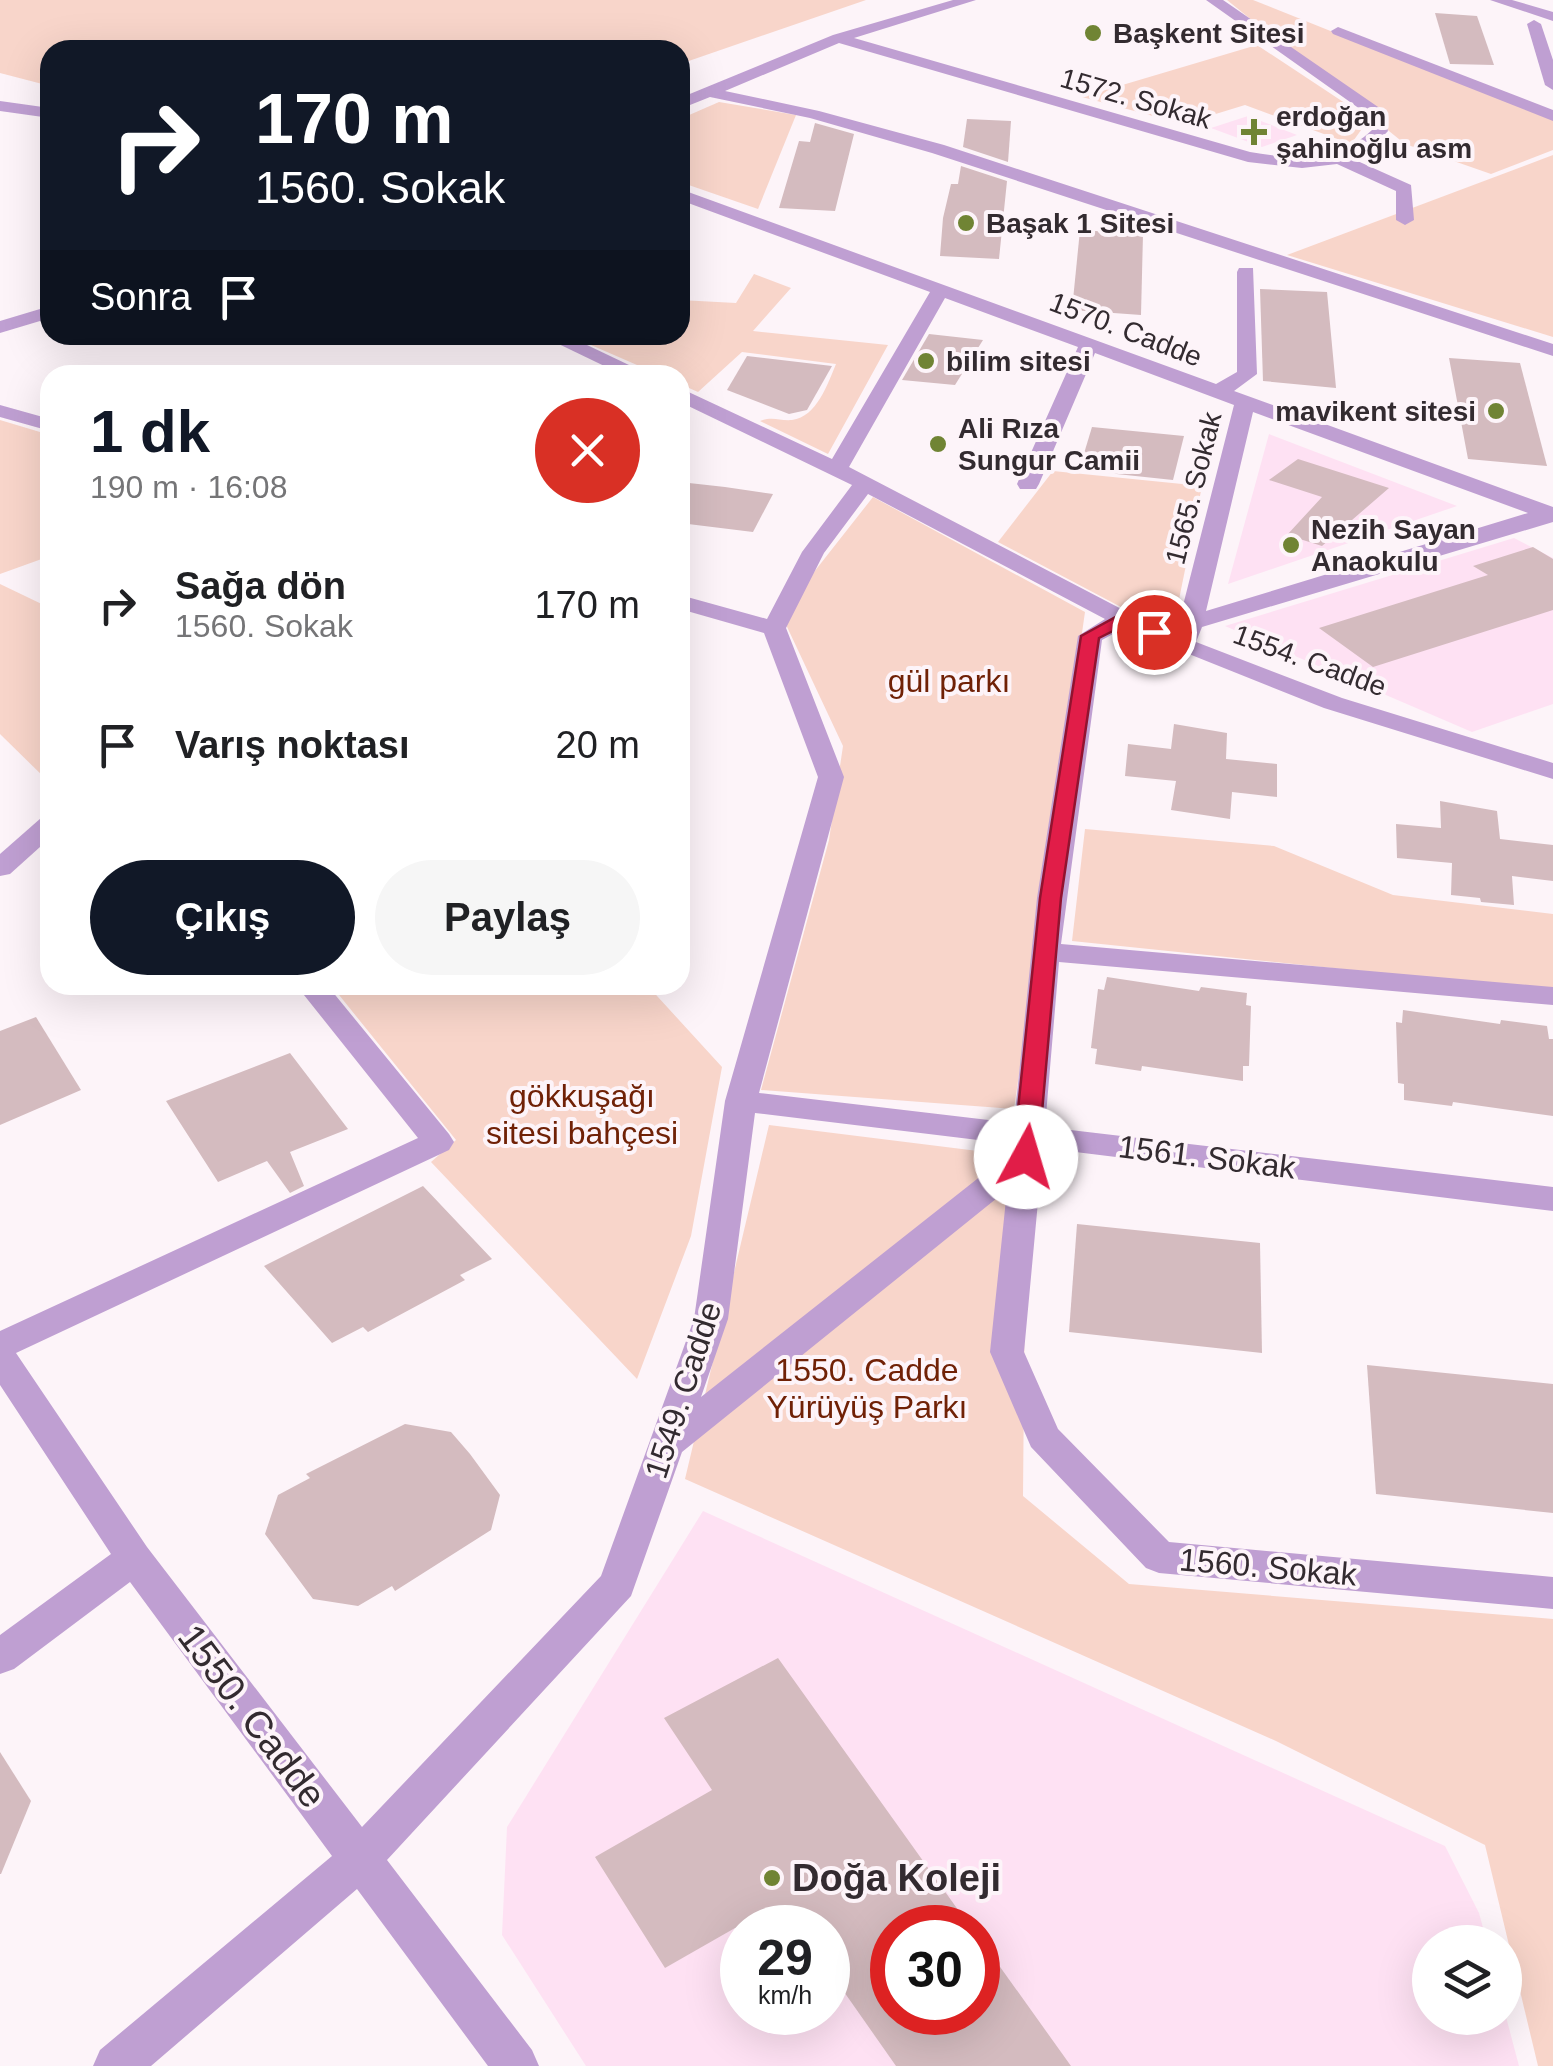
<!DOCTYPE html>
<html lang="tr">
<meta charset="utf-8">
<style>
body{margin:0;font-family:Helvetica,sans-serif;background:#f6f6f6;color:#202124;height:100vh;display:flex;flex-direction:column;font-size:38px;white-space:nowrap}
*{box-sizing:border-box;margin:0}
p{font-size:32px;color:#757577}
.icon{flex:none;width:55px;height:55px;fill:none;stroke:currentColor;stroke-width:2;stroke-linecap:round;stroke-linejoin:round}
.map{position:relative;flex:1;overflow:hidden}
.side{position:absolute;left:40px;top:365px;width:650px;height:630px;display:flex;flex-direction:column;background:#fff;border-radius:30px;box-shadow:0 10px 40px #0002}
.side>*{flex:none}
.banner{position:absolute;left:40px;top:40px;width:650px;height:305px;border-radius:30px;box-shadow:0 10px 40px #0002;background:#111827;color:#fff;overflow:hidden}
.tools{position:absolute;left:1412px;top:1925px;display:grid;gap:20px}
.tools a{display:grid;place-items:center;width:110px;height:110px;border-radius:50%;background:#fff;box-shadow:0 10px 40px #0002;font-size:50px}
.speed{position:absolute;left:720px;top:1905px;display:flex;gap:20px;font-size:50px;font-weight:700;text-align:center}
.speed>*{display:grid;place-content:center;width:130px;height:130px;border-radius:50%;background:#fff;box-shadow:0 10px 40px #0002;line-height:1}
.speed small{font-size:25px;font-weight:400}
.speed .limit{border:15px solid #d22;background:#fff;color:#111}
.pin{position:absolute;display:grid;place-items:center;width:85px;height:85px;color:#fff;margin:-42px;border:5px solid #fff;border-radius:50%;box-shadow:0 2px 10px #0007}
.me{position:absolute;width:110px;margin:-55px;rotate:6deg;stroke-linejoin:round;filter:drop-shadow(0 0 8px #0008)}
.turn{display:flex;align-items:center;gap:35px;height:210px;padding:0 50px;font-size:45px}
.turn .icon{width:130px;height:130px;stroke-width:2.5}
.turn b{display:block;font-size:70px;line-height:85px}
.then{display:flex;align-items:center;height:95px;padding:0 50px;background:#0003;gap:20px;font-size:38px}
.round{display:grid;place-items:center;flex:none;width:105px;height:105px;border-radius:52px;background:#f6f6f6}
.headline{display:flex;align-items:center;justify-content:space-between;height:170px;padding:0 50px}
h1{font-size:60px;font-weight:600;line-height:75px;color:#111827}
.button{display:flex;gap:20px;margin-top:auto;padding:20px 50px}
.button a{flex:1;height:115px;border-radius:60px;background:#111827;color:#fff;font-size:40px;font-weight:600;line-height:115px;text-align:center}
.button a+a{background:#f6f6f6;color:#202124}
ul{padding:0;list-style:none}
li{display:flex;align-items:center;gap:30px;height:140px;padding:0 50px}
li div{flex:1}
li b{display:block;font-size:38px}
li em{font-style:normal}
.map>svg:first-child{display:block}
.built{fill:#fee1f3;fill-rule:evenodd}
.green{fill:#f8d5ca}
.building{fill:#d4bbbf}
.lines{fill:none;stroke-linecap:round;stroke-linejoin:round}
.minor{fill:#bf9fd2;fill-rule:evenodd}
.route{fill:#e11d48;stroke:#92132f;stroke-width:2.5}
.poi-dot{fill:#708434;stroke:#fdf4f9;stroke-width:4}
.labels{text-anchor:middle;stroke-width:8;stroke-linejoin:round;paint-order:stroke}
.far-poi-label{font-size:28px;font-weight:bold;fill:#332b30;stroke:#fdf4f9;text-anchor:start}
.far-street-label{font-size:28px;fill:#332b30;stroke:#fdf4f9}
.park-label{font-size:32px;fill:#702106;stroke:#fdf4f9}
.street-label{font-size:32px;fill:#332b30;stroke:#fdf4f9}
.near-street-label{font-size:38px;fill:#332b30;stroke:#fdf4f9}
.near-poi-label{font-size:38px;font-weight:bold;fill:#332b30;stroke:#fdf4f9;text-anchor:start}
</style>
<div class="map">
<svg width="1553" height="2066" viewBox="0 0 1553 2066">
<rect width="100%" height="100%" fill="#fdf4f9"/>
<g class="built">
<path d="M1248 116 1297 135 1262 147 1211 128Z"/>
<path d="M1269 434 1457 506 1228 584Z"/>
<path d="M1514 538 1553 558V704L1472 732 1225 626Z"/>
<path d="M703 1511 1445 1846 1479 1913 1487 1942H1430V2018H1505V2013L1519 2066H586L502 1935 507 1827ZM742 1928H828V2012H742ZM892 1928H978V2012H892Z"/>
</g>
<g class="green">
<path d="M0 0H866L680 64V50H50V86L0 73Z"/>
<path d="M1227 0H1253L1553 120V150L1491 174 1405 144Z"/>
<path d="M1257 45 1369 119 1351 144 1245 105 1183 124 1082 97Z"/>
<path d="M719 102 796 115 758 209 680 182V119Z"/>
<path d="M1553 155V337L1287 255Z"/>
<path d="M754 274 791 288 753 331 888 345 828 454 760 421C773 416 779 421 792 420 817 417 828 383 836 364L742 352 698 392 680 384V375H660L568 335H680V300L736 303Z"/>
<path d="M0 420 50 435V556L0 574Z"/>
<path d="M1053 471 1202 486 1172 634 998 542Z"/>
<path d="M873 497 1085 612 1014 1109 761 1090 829 840 843 746 781 614Z"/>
<path d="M0 584 50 608V783L0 734Z"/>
<path d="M1085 829 1274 846 1393 895 1553 914V991L1072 941Z"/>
<path d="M331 985H647L722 1067 691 1236 637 1379 431 1162 456 1140Z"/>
<path d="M769 1125 1026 1157 1023 1496 1129 1584 1553 1619V2066H1538L1485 1845 1276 1741 685 1479Z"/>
</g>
<g class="building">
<path d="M1435 13 1477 16 1494 65 1450 64Z"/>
<path d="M967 119 1011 121 1008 162 963 147Z"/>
<path d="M815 123 854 134 835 211 779 208 799 141 810 142Z"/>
<path d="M961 166 1007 181 999 259 940 256 943 218 951 184H958Z"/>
<path d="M1080 230 1143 234 1141 315 1072 310Z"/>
<path d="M1260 289 1327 292 1336 388 1263 381Z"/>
<path d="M929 334 983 340 955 385 902 380Z"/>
<path d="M747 356 832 366 807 410 789 414 727 390Z"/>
<path d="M1449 358 1520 363 1547 466 1468 459Z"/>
<path d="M1092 427 1184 436 1173 480 1079 470Z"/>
<path d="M1298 459 1389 488 1322 546 1287 535 1322 497 1269 480Z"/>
<path d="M680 482 725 487 773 494 753 532 680 523Z"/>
<path d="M1533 547 1553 559V610L1373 667 1319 628 1488 575 1473 566Z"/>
<path d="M1174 724 1227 733 1226 759 1277 764V797L1232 792 1230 819 1171 810 1176 781 1125 776 1128 744 1171 749Z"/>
<path d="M1440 801 1497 811 1500 839 1553 845V881L1512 876 1514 905 1481 902 1480 898 1451 895 1452 863 1397 858 1396 824 1441 828Z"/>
<path d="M1107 977 1199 991 1201 987 1247 993 1246 1005 1251 1006 1249 1066H1243V1081L1142 1066 1141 1071 1095 1064 1097 1049 1091 1048 1098 989 1104 990Z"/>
<path d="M1403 1010 1500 1024 1501 1020 1547 1026 1549 1039H1553V1116L1453 1102 1452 1106 1404 1100V1084L1398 1083 1396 1022 1402 1023Z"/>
<path d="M36 1017 81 1090 0 1125V1031Z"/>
<path d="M290 1053 348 1129 290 1152 304 1186 290 1193 267 1161 218 1182 166 1101Z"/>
<path d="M423 1186 492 1259 460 1275 465 1280 368 1332 363 1327 332 1343 264 1266Z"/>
<path d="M1077 1224 1260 1243 1262 1353 1069 1332Z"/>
<path d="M1367 1365 1553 1384V1513L1376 1494Z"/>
<path d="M405 1424 451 1432 470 1454 500 1495 491 1530 395 1591 392 1586 358 1606 313 1599 265 1534 278 1495 310 1478 306 1474Z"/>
<path d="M778 1658 971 1928H892V2012H978V1936L1071 2066H896L828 1969V1928H735L665 1968 595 1857 712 1790 664 1718Z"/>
<path d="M0 1752 31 1801 1 1874H0Z"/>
</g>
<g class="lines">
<g class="minor">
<path d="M953 0H976L854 38 1250 152C1295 159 1336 164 1372 130L1367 114 1206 0H1223L1381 109 1388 131 1372 148 1353 159 1411 185 1414 220 1405 225 1396 220V191L1337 164 1302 168 1248 162 839 43 725 91 819 111 944 145 1553 344V356L932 153 810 118 710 97 680 109V98L833 35Z"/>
<path d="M1490 0H1512L1553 12V21Z"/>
<path d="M1534 20 1541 24 1553 60V90L1545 85 1527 24Z"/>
<path d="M1338 27 1553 110V121L1333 34 1331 31Z"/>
<path d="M0 101 50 108V118L0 111Z"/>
<path d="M680 189 1216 384 1237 372V272L1239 268H1253L1257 374 1234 391 1553 507V522L1202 627 1196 642 1342 698 1553 763V779L1324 708 1124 628 1102 640 1061 944 1553 987V1005L1059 962 1045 1127 1553 1187V1211L1043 1148 1024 1352 1058 1429 1169 1542 1553 1577V1609L1159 1573 1146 1568 1031 1447 990 1352 1007 1190 682 1452 631 1596 387 1860 532 2050 539 2066H488L357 1889 151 2066H93L100 2050 332 1856 130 1582 14 1669 0 1674V1635L111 1554 0 1385V1331L418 1138 296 985H327L449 1134 454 1142 449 1150 16 1353 147 1547 362 1827 601 1576 694 1319 725 1101 818 777 764 633 680 609V595L767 619 802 552 852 485 680 402V388L832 459 930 292 680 200ZM945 298 1078 347 1017 484 1020 489H1036L1039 484 1095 353 1234 405 1176 633 1131 614 849 467ZM1253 412 1528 513 1206 611ZM868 494 1105 619 1078 636 1037 898 1014 1123 759 1093 844 777 786 628 824 553ZM755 1113 1011 1144 1010 1153 701 1397 728 1319Z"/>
<path d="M50 306V318L0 333V321Z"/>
<path d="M540 335H566L650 375H623Z"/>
<path d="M0 405 50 419V431L0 417Z"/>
<path d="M50 816V838L10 874 0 876V854L41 818Z"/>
</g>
</g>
<path class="route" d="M1123 613 1163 632 1154 638 1123 626 1099 638 1061 898 1038 1157 1026 1166 1013 1157 1040 898 1081 636Z"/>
<g class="poi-dot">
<circle cx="1093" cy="33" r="10"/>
<path d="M1249 117h10v10h10v10h-10v10h-10v-10h-10v-10h10z"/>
<circle cx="966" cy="223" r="10"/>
<circle cx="926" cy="361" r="10"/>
<circle cx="1496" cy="411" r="10"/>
<circle cx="938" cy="444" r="10"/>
<circle cx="1291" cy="545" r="10"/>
<circle cx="772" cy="1878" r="10"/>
</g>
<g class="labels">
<g class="far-poi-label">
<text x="1113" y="43">Başkent Sitesi</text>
<text x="1276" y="126">erdoğan<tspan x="1276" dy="32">şahinoğlu asm</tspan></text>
<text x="986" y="233">Başak 1 Sitesi</text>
<text x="946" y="371">bilim sitesi</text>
<text x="1476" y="421" text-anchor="end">mavikent sitesi</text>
<text x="958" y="438">Ali Rıza<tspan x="958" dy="32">Sungur Camii</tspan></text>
<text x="1311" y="539">Nezih Sayan<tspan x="1311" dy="32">Anaokulu</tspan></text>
</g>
<g class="far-street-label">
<text transform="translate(1136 98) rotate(16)" y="10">1572. Sokak</text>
<text transform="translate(1126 329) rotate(21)" y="10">1570. Cadde</text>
<text transform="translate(1193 488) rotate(-76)" y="10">1565. Sokak</text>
<text transform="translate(1310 660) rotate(20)" y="10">1554. Cadde</text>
</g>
<g class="park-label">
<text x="949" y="692">gül parkı</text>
<text x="582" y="1107">gökkuşağı<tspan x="582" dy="37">sitesi bahçesi</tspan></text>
<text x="867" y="1381">1550. Cadde<tspan x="867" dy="37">Yürüyüş Parkı</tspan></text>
</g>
<g class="street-label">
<text transform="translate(1207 1157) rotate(7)" y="11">1561. Sokak</text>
<text transform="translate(683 1390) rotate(-72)" y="11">1549. Cadde</text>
<text transform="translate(1268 1567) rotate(5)" y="11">1560. Sokak</text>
</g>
<g class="near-street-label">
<text transform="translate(252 1716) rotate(53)" y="13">1550. Cadde</text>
</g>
<g class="near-poi-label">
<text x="792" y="1891">Doğa Koleji</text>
</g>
</g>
</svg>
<div class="tools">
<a><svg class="icon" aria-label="layers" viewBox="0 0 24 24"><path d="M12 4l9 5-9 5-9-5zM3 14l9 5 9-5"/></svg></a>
</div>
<div class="speed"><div>29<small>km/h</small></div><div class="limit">30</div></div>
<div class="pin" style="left:1154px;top:632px;background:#d93025"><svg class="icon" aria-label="arrive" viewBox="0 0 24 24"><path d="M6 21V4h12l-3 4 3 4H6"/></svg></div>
<svg class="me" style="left:1026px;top:1157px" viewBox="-20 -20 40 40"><circle r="19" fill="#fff"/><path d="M0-13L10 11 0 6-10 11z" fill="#e11d48"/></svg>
<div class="banner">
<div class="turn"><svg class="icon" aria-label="right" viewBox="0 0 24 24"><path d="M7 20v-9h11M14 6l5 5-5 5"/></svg><div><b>170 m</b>1560. Sokak</div></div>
<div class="then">Sonra<svg class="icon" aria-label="arrive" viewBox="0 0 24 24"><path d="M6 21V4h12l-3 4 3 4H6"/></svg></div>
</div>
<section class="side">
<div class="headline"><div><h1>1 dk</h1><p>190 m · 16:08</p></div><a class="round" style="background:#d93025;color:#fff"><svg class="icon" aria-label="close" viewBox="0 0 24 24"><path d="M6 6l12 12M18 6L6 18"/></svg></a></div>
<ul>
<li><svg class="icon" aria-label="right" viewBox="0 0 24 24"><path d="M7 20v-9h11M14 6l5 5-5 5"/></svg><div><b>Sağa dön</b><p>1560. Sokak</p></div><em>170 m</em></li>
<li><svg class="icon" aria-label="arrive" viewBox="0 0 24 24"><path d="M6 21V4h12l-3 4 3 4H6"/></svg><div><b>Varış noktası</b></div><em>20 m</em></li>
</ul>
<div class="button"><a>Çıkış</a><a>Paylaş</a></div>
</section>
</div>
